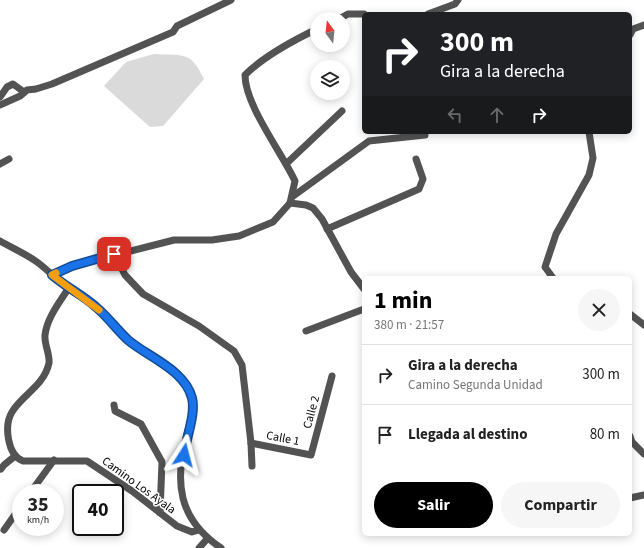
<!DOCTYPE html>
<html lang="es">
<meta charset="utf-8">
<style>
body{margin:0;font-family:"Source Sans 3",sans-serif;background:#f6f6f6;color:#222;height:100vh;display:flex;flex-direction:column;font-size:15px;white-space:nowrap}
*{box-sizing:border-box;margin:0}
p{font-size:13px;color:#767676}
.icon{flex:none;width:22px;height:22px;fill:none;stroke:currentColor;stroke-width:2;stroke-linecap:round;stroke-linejoin:round}
.map{position:relative;flex:1;overflow:hidden}
.details{position:absolute;left:362px;top:276px;width:270px;height:260px;display:flex;flex-direction:column;background:#fff;border-radius:6px;box-shadow:0 2px 10px #0003}
.details>*{flex:none}
.top-card{position:absolute;left:362px;top:12px;width:270px;height:122px;border-radius:6px;box-shadow:0 2px 10px #0003;background:#202124;color:#fff;overflow:hidden}
.needle{width:26px;rotate:345deg}
.tools{position:absolute;left:310px;top:12px;display:grid;gap:8px}
.tools a{display:grid;place-items:center;width:40px;height:40px;border-radius:50%;background:#fff;box-shadow:0 2px 10px #0003;font-size:20px}
.speed{position:absolute;left:12px;top:484px;display:flex;gap:8px;font-size:20px;font-weight:700;text-align:center}
.speed>*{display:grid;place-content:center;width:52px;height:52px;border-radius:50%;background:#fff;box-shadow:0 2px 10px #0003;line-height:1}
.speed small{font-size:10px;font-weight:400}
.speed .limit{border:2px solid #111;border-radius:6px;background:#fff;color:#111}
.pin{position:absolute;display:grid;place-items:center;width:34px;height:34px;color:#fff;margin:-17px;border-radius:8px;box-shadow:0 2px 6px #0006}
.me{position:absolute;width:44px;margin:-22px;rotate:9deg;stroke-linejoin:round;filter:drop-shadow(0 0 3px #0008)}
.turn{display:flex;align-items:center;gap:14px;height:84px;padding:0 12px;font-size:18px}
.turn .icon{width:52px;height:52px;stroke-width:2.5}
.turn b{display:block;font-size:28px;line-height:34px}
.lanes{display:flex;align-items:center;height:38px;padding:0 12px;background:#0003;justify-content:center;gap:20px;direction:ltr}
.lanes .off{opacity:.35}
.round{display:grid;place-items:center;flex:none;width:42px;height:42px;border-radius:21px;background:#f6f6f6}
.headline{display:flex;align-items:center;justify-content:space-between;height:68px;padding:0 12px}
h1{font-size:24px;font-weight:700;line-height:30px;color:#000}
.button{display:flex;gap:8px;margin-top:auto;padding:8px 12px}
.button a{flex:1;height:46px;border-radius:24px;background:#000;color:#fff;font-size:16px;font-weight:700;line-height:46px;text-align:center}
.button a+a{background:#f6f6f6;color:#222}
ul{padding:0;list-style:none}
li{display:flex;align-items:center;gap:12px;height:60px;padding:0 12px;border-top:1px solid #e0e0e0}
li div{flex:1}
li b{display:block;font-size:15px}
li em{font-style:normal}
.map>svg:first-child{display:block}
.green{fill:#dadada}
.lines{fill:none;stroke-linecap:round;stroke-linejoin:round}
.minor{stroke:#535353;stroke-width:7}
.route-casing{stroke:#114b97;stroke-width:10}
.route{stroke:#1a73e8;stroke-width:7}
.slow{stroke:#f59e0b;stroke-width:7}
.labels{text-anchor:middle;stroke-width:3;stroke-linejoin:round;paint-order:stroke}
.street-label{font-size:12px;fill:#000;stroke:#fff}
</style>
<div class="map">
<svg width="644" height="548" viewBox="0 0 644 548">
<rect width="100%" height="100%" fill="#fff"/>
<path class="green" d="M154 54C184 56 190 50 204 79L163 126 150 127 104 86 126 62Z"/>
<g class="lines">
<g class="minor">
<path d="M428 14 455 4 458 0"/>
<path d="M339 19 348 14H364"/>
<path d="M630 35 633 29 644 25"/>
<path d="M0 97 7 87 13 84 24 92"/>
<path d="M0 105 20 96 27 90 36 89 52 84 173 32 177 26 231 0"/>
<path d="M287 163 342 111"/>
<path d="M0 164 9 159"/>
<path d="M292 197 369 141 425 135"/>
<path d="M290 203 306 205 313 208 322 219 351 272 364 289"/>
<path d="M327 229 419 189 423 179 416 159"/>
<path d="M0 241C12 248 26 254 37 262 48 270 57 280 67 288 76 294 86 299 95 306 107 316 116 330 129 341 149 358 182 369 192 396 197 409 190 421 187 434 174 482 178 519 221 548"/>
<path d="M114 254 125 275 143 294 199 326 234 351 242 365 251 443 252 466"/>
<path d="M52 275 72 266 174 240H212L239 236 273 222 290 203 295 181C282 153 245 105 245 75 264 56 292 41 317 29"/>
<path d="M553 278 545 267 556 234 589 175 593 158 589 132"/>
<path d="M68 289C59 303 47 318 45 335 44 344 50 354 49 363 44 386 22 395 12 412 4 425 7 455 23 461H87L132 491 177 526 192 532 199 530"/>
<path d="M630 314 644 325"/>
<path d="M306 331 364 309"/>
<path d="M114 405 115 411 141 424 162 462 160 513"/>
<path d="M630 436 632 442 644 454"/>
<path d="M251 443 311 455 332 376"/>
<path d="M1 469 4 465 15 456"/>
<path d="M30 493 54 460"/>
<path d="M630 498 644 495"/>
<path d="M4 530 21 506"/>
<path d="M199 548 207 539"/>
</g>
</g>
<g class="lines">
<defs>
<path id="route" d="M114 254 72 266 52 275C66 287 84 296 96 307 108 317 117 330 128 340 148 357 185 370 192 398 196 414 186 438 184 455"/>
</defs>
<use href="#route" class="route-casing"/>
<use href="#route" class="route"/>
<path class="slow" d="M56 273 52 275 99 310"/>
</g>
<g class="labels">
<g class="street-label">
<text transform="translate(311 412) rotate(-75)" y="4">Calle 2</text>
<text transform="translate(283 438) rotate(11)" y="4">Calle 1</text>
<text transform="translate(139 485) rotate(36)" y="4">Camino Los Ayala</text>
</g>
</g>
</svg>
<div class="tools">
<a><svg class="needle" viewBox="-14 -14 28 28"><path d="M0-13l5 13h-10z" fill="#e53935"/><path d="M0 13l5-13h-10z" fill="#767676"/></svg></a>
<a><svg class="icon" aria-label="layers" viewBox="0 0 24 24"><path d="M12 4l9 5-9 5-9-5zM3 14l9 5 9-5"/></svg></a>
</div>
<div class="speed"><div>35<small>km/h</small></div><div class="limit">40</div></div>
<div class="pin" style="left:114px;top:254px;background:#d93025"><svg class="icon" aria-label="arrive" viewBox="0 0 24 24"><path d="M6 21V4h12l-3 4 3 4H6"/></svg></div>
<svg class="me" style="left:184px;top:455px" viewBox="-20 -20 40 40"><path d="M0-17L14 15 0 8-14 15z" fill="#1a73e8" stroke="#fff" stroke-width="4"/></svg>
<div class="top-card">
<div class="turn"><svg class="icon" aria-label="right" viewBox="0 0 24 24"><path d="M7 20v-9h11M14 6l5 5-5 5"/></svg><div><b>300 m</b>Gira a la derecha</div></div>
<div class="lanes"><svg class="icon off" aria-label="left" viewBox="0 0 24 24"><path d="M17 20v-9H6M10 6l-5 5 5 5"/></svg><svg class="icon off" aria-label="ahead" viewBox="0 0 24 24"><path d="M12 20V5M6 11l6-6 6 6"/></svg><svg class="icon" aria-label="right" viewBox="0 0 24 24"><path d="M7 20v-9h11M14 6l5 5-5 5"/></svg></div>
</div>
<section class="details">
<div class="headline"><div><h1>1 min</h1><p>380 m · 21:57</p></div><a class="round"><svg class="icon" aria-label="close" viewBox="0 0 24 24"><path d="M6 6l12 12M18 6L6 18"/></svg></a></div>
<ul>
<li><svg class="icon" aria-label="right" viewBox="0 0 24 24"><path d="M7 20v-9h11M14 6l5 5-5 5"/></svg><div><b>Gira a la derecha</b><p>Camino Segunda Unidad</p></div><em>300 m</em></li>
<li><svg class="icon" aria-label="arrive" viewBox="0 0 24 24"><path d="M6 21V4h12l-3 4 3 4H6"/></svg><div><b>Llegada al destino</b></div><em>80 m</em></li>
</ul>
<div class="button"><a>Salir</a><a>Compartir</a></div>
</section>
</div>
